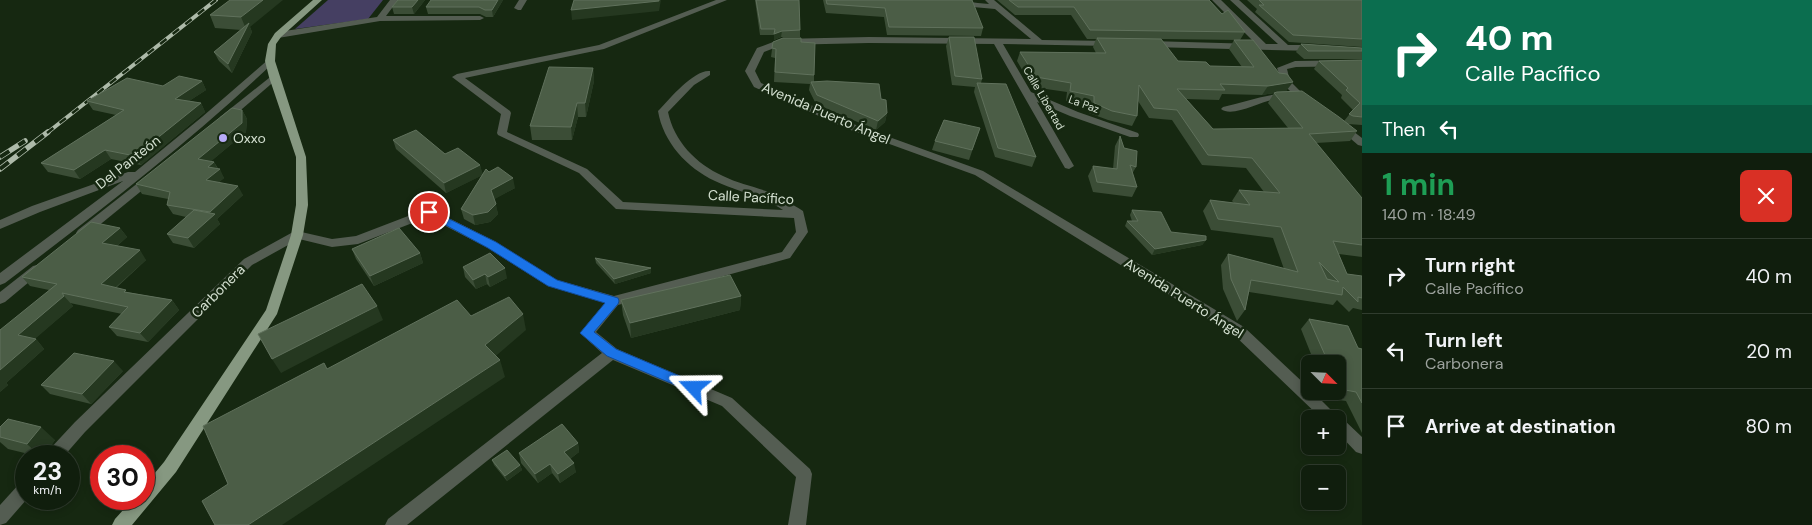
<!DOCTYPE html>
<meta charset="utf-8">
<style>
body{margin:0;font-family:"DM Sans",sans-serif;background:#192716;color:#f1f3f6;height:100vh;display:flex;flex-direction:column;font-size:19px;white-space:nowrap}
*{box-sizing:border-box;margin:0}
p{font-size:16px;color:#9ca29d}
.icon{flex:none;width:28px;height:28px;fill:none;stroke:currentColor;stroke-width:2;stroke-linecap:round;stroke-linejoin:round}
.map{position:relative;flex:1;overflow:hidden}
.sheet{display:flex;flex-direction:column;background:#101e0d;width:450px}
.sheet>*{flex:none}
.guide{background:#0b6e4f;color:#fff;overflow:hidden}
.needle{width:32px;rotate:114deg}
.controls{position:absolute;left:1301px;top:355px;display:grid;gap:10px}
.controls a{display:grid;place-items:center;width:45px;height:45px;border-radius:8px;background:#101e0d;box-shadow:0 2px 8px #0003,0 0 0 1px #303c2e;font-size:25px}
.speed{position:absolute;left:15px;top:445px;display:flex;gap:10px;font-size:25px;font-weight:700;text-align:center}
.speed>*{display:grid;place-content:center;width:65px;height:65px;border-radius:50%;background:#101e0d;box-shadow:0 2px 8px #0003,0 0 0 1px #303c2e;line-height:1}
.speed small{font-size:12px;font-weight:400}
.speed .limit{border:8px solid #d22;background:#fff;color:#111}
.pin{position:absolute;display:grid;place-items:center;width:42px;height:42px;color:#fff;margin:-21px;border:2px solid #fff;border-radius:50%;box-shadow:0 1px 5px #0007}
.me{position:absolute;width:55px;margin:-28px;rotate:293deg;stroke-linejoin:round;filter:drop-shadow(0 0 4px #0008)}
.turn{display:flex;align-items:center;gap:18px;height:105px;padding:0 20px;font-size:22px}
.turn .icon{width:65px;height:65px;stroke-width:2.5}
.turn b{display:block;font-size:35px;line-height:42px}
.then{display:flex;align-items:center;height:48px;padding:0 20px;background:#0003;gap:10px;font-size:19px}
.round{display:grid;place-items:center;flex:none;width:52px;height:52px;border-radius:8px;background:#192716}
.summary{display:flex;align-items:center;justify-content:space-between;height:85px;padding:0 20px}
h1{font-size:30px;font-weight:700;line-height:38px;color:#1e9e55}
ul{padding:0;list-style:none}
li{display:flex;align-items:center;gap:15px;height:75px;padding:0 20px;border-top:1px solid #303c2e}
li div{flex:1}
li b{display:block;font-size:19px}
li em{font-style:normal}
main{display:flex;flex:1;min-height:0}
.map>svg:first-child{display:block}
.green{fill:#453f62}
.lines{fill:none;stroke-linecap:round;stroke-linejoin:round}
.minor{fill:#545d52;fill-rule:evenodd}
.major{fill:#869881;fill-rule:evenodd}
.rail-far1-casing{stroke:#adbaa9;stroke-width:4}
.rail-casing{stroke:#adbaa9;stroke-width:5.5}
.rail-far1{stroke:#162811;stroke-width:2.5;stroke-dasharray:8;stroke-linecap:butt}
.rail{stroke:#162811;stroke-width:4;stroke-dasharray:11;stroke-linecap:butt}
.wall{fill:#3b4d36;fill-rule:evenodd}
.shaded-wall{fill:#253820}
.building{fill:#4b5d46;stroke:#60715c;fill-rule:evenodd}
.route{fill:#1a73e8;stroke:#114b97}
.poi-dot{fill:#b7abf7;stroke:#162811;stroke-width:2}
.labels{text-anchor:middle;stroke-width:5;stroke-linejoin:round;paint-order:stroke}
.far-street-label{font-size:11px;fill:#d4e0d1;stroke:#162811}
.street-label{font-size:14px;fill:#d4e0d1;stroke:#162811}
.poi-label{font-size:14px;fill:#d4e0d1;stroke:#162811;text-anchor:start}
</style>
<main>
<div class="map">
<svg width="1362" height="525" viewBox="0 0 1362 525">
<rect width="100%" height="100%" fill="#162811"/>
<path class="green" d="M328 0H383L368 19 295 29Z"/>
<g class="lines">
<g class="minor">
<path d="M390 0H398L386 16H480L484 18 480 20 380 21 278 38 274 35 278 32 377 17Z"/>
<path d="M519 0H527L521 10H518L514 8Z"/>
<path d="M716 0H727L604 49 465 78 510 111 511 113 507 132 587 169 623 202 783 210C762 196 738 192 715 181 687 168 663 142 658 111L660 109C670 98 695 69 710 71V75L694 85 668 112C674 141 696 164 723 176 737 183 752 186 766 191 779 196 792 204 803 211L808 232 790 258 618 305 596 332 617 349 732 398 810 469 812 474 806 525H788L796 477 722 406 613 360 407 525H385L388 519 602 353 580 333 605 303 548 286 488 248 428 217 358 244 332 247 299 239 252 265 85 432 64 456H46L48 451 75 422 244 259 293 232 297 231 332 239 356 236 429 208 496 242 557 280 614 296 782 252 796 232 794 218 616 209 579 173 498 135 497 133 501 114 452 77 457 74 599 45Z"/>
<path d="M945 0C960 0 974 3 989 4L985 0H994L1042 40 1113 41 1114 43 1110 46 1003 44 1031 92 1078 112 1138 133 1139 135 1138 137H1130L1070 116 1037 102 1074 166 1069 169 1065 168 994 44 869 43 782 45 764 52 755 71 761 83 856 125 983 171 1244 327 1310 389V391H1312L1339 418 1343 419 1362 437V454L1356 452 1338 433V419H1322L1234 335 975 175 848 129 754 87 745 71 757 48 781 39 869 37 1031 39 995 9 973 7Z"/>
<path d="M1212 0H1221L1266 44H1278L1230 0H1239L1288 45H1315L1319 48 1315 51 1150 47 1146 44 1150 41 1256 44Z"/>
<path d="M270 58 275 61 273 63C189 143 97 213 5 283L0 285V273L123 181 40 212 0 229V220L32 206 128 172H135L202 117Z"/>
<path d="M1362 60V66L1296 67 1287 69 1290 81 1311 102 1306 105 1303 104 1283 84 1277 68 1295 61Z"/>
<path d="M274 74 277 75V79L228 121H220V117Z"/>
<path d="M1289 93 1294 96 1292 98C1286 100 1279 99 1272 100 1259 102 1232 118 1221 109L1223 107C1245 102 1266 94 1289 93Z"/>
<path d="M1341 122 1362 138V146L1358 145 1337 127V123Z"/>
<path d="M152 174 158 177 156 179 86 236H78L76 233 78 230 148 175Z"/>
<path d="M37 265 41 266 43 269 41 272 5 302 0 304V292L33 266Z"/>
<path d="M26 481 27 499 6 523 0 525V505L20 483Z"/>
</g>
<path class="major" d="M313 0H322L281 37 276 44 275 61 306 157 308 205 303 235 277 314 176 472 132 525H112L115 519 133 499H144V486L164 462 266 310 291 235 296 205V157L269 77 265 61 268 44 275 33Z"/>
<defs>
<path id="rail-far1" d="M47 133 216 0"/>
<g id="rail">
<path d="M0 157 25 141"/>
<path d="M0 169 48 132"/>
</g>
</defs>
<use href="#rail-far1" class="rail-far1-casing"/>
<use href="#rail" class="rail-casing"/>
<use href="#rail-far1" class="rail-far1"/>
<use href="#rail" class="rail"/>
</g>
<g class="wall">
<path d="M230 0 250 27 252 32 232 73 219 61 214 52 241 30 215 28 210 15Z"/>
<path d="M398 0H425L414 14H394L392 7Z"/>
<path d="M503 0 493 17H486L480 14H428L426 7Z"/>
<path d="M755 0H799L800 30V37H781L774 40V35H760Z"/>
<path d="M823 0H972L983 28 981 36 887 35 884 17 826 13Z"/>
<path d="M997 0H1209L1222 14 1245 32 1240 40 1161 39 1178 61 1210 66 1242 67 1229 49 1234 40 1279 73 1293 82 1286 91 1283 92 1344 121 1353 110 1341 98 1342 95 1314 69 1319 61 1362 60V125L1348 124 1357 131 1350 141 1316 143 1362 198V257L1339 254 1347 274 1362 276V310L1353 308 1349 312 1337 300 1333 305 1249 292 1245 310 1237 321 1223 289 1221 265 1228 254 1284 269 1273 238 1211 230 1203 211 1210 200 1234 203 1232 201 1239 190 1264 192 1246 168 1202 165 1172 120 1149 118 1138 101 1137 116 1132 126 1108 120 1089 113 1090 106 1066 101 1067 92 1032 87 1017 61 1020 52 1096 53 1093 47 1096 39H1087L1071 15H1015ZM1274 93 1268 103 1288 128 1213 129 1186 99 1219 100 1222 94 1262 95Z"/>
<path d="M1247 0H1362V47L1289 42 1255 12 1257 9Z"/>
<path d="M949 37 982 79 981 83 1036 157 1032 167 995 157 974 92 975 87 952 85 946 46Z"/>
<path d="M773 42H801L814 75V82L881 99 887 113 885 122 876 130 816 104 809 90 810 84 774 82 775 58 771 57Z"/>
<path d="M1301 44 1362 48V59H1304L1296 52Z"/>
<path d="M593 68 594 81 586 117H578L572 140H532L530 126Z"/>
<path d="M202 81 206 90 189 101 201 103 205 112 141 165 111 159 80 179 48 172 41 163 116 115 93 110 87 101 163 86Z"/>
<path d="M242 110 247 119 246 132 211 161 214 162 224 178 219 182 243 195 217 219 220 224 194 248 173 243 167 234 186 217 173 214 167 205 168 199 142 194 136 184Z"/>
<path d="M980 128 969 160 932 150 935 141Z"/>
<path d="M1120 136 1124 148 1136 167 1132 174 1137 187 1132 197 1093 192 1088 176 1093 166 1113 169 1115 146Z"/>
<path d="M393 140 480 165 482 174 489 172 515 188 494 199 498 214 490 222 475 225 464 219 461 209 482 175 446 193 396 149Z"/>
<path d="M1132 210 1171 232 1206 240 1202 245 1152 255 1125 226 1127 221H1132L1130 215Z"/>
<path d="M120 228 127 237 117 246 146 260 116 288 127 292 172 300 179 310 148 342 117 336 109 327 122 314 70 303 73 306 34 339H36L44 349 6 383 8 385 0 392 49 290 30 286 22 277Z"/>
<path d="M352 249 420 253 423 263 374 286 356 259Z"/>
<path d="M595 258 651 268V273L615 284 596 263Z"/>
<path d="M463 267 507 278 490 287 487 284 476 289 465 277Z"/>
<path d="M741 296 740 310 631 338 623 315 621 300Z"/>
<path d="M1309 319 1358 348 1362 349V433L1346 401 1330 399 1327 391H1338V364H1315L1301 329Z"/>
<path d="M123 371 91 404 50 394 41 385Z"/>
<path d="M0 427 55 440 43 456H37L8 449 0 442Z"/>
<path d="M578 443 579 452 570 459 576 472 560 483 552 473 538 483 521 463 519 453Z"/>
<path d="M492 460 520 465 522 470 507 481 494 465Z"/>
</g>
<g class="shaded-wall">
<path d="M263 0H283L250 27 252 32 232 73 228 64 246 29 241 17Z"/>
<path d="M418 0H425L414 14 412 7Z"/>
<path d="M498 0H503L493 17 492 10Z"/>
<path d="M661 0 659 11 572 20 571 10Z"/>
<path d="M782 31 781 37 774 40V34Z"/>
<path d="M593 68 594 81 586 117 585 103Z"/>
<path d="M202 81 206 90 180 107 175 99Z"/>
<path d="M1293 82 1286 91 1262 95 1268 86Z"/>
<path d="M201 103 205 112 141 165 135 156Z"/>
<path d="M577 103 578 117 572 140 571 127Z"/>
<path d="M242 110 247 119 246 132 203 168 198 159Z"/>
<path d="M887 113 885 122 876 130 878 121Z"/>
<path d="M105 150 111 159 80 179 74 170Z"/>
<path d="M214 162 218 170 220 169 224 178 211 189 206 180 208 167Z"/>
<path d="M480 165 483 175 446 193 444 183Z"/>
<path d="M513 178 515 188 493 200 491 190Z"/>
<path d="M238 186 243 195 217 219 220 224 194 248 188 238 212 216 210 212Z"/>
<path d="M496 204 498 214 490 222 475 225 473 215Z"/>
<path d="M120 228 127 237 109 253 102 243Z"/>
<path d="M1206 240 1202 245 1152 255 1155 249Z"/>
<path d="M140 250 146 260 108 294 101 284Z"/>
<path d="M420 253 423 263 374 286 370 276Z"/>
<path d="M505 268 507 278 490 287 488 277Z"/>
<path d="M651 268V273L615 284 614 279Z"/>
<path d="M485 274 487 284 476 289 473 280Z"/>
<path d="M64 296 73 306 28 345 18 335Z"/>
<path d="M741 296 740 310 631 338 630 323Z"/>
<path d="M172 300 179 310 148 342 140 333Z"/>
<path d="M377 306 383 320 281 373 272 359Z"/>
<path d="M523 314 526 330 490 361 485 345Z"/>
<path d="M36 339 44 349 6 383 8 385 0 392V370Z"/>
<path d="M500 360 505 377 282 525H248Z"/>
<path d="M114 361 123 371 91 404 82 394Z"/>
<path d="M41 427 55 440 43 456H40L27 444Z"/>
<path d="M578 443 579 452 566 462 564 452Z"/>
<path d="M574 463 576 472 560 483 558 474Z"/>
<path d="M550 464 552 473 538 483 535 474Z"/>
<path d="M520 465 522 470 507 481 505 476Z"/>
</g>
<g class="building">
<path d="M230 0H263L241 17 210 15Z"/>
<path d="M398 0H418L412 7H392Z"/>
<path d="M431 0H498L492 10H485L479 7H426Z"/>
<path d="M574 0H659V1L571 10Z"/>
<path d="M756 0H799L800 30 782 31 774 34 775 29H761Z"/>
<path d="M826 0H972L983 28 889 27 885 8 827 4Z"/>
<path d="M1009 0H1209L1222 14 1228 10 1245 32 1090 30 1074 7H1018Z"/>
<path d="M1259 0H1362V39L1293 35 1259 5H1264Z"/>
<path d="M249 23 228 64 214 52Z"/>
<path d="M949 37H974L982 79 955 76Z"/>
<path d="M783 38H801V42L815 43 814 75 775 72 776 49 772 48 773 42Z"/>
<path d="M1097 38 1161 39 1178 61 1206 62 1210 66 1254 67 1234 40H1253L1279 73 1287 74 1293 82 1268 86 1220 84 1225 90 1177 89 1213 129 1303 128 1274 93 1277 92 1302 91 1339 117 1357 131 1309 134 1362 198V245L1333 241 1347 274 1362 276V298L1358 297V302L1343 287 1342 295 1251 280 1245 310 1231 279 1228 254 1298 272 1281 227 1218 219 1210 200 1250 205 1239 190 1280 193 1252 158 1208 155 1177 110 1154 108 1139 85 1137 116 1112 111 1094 103V96L1070 91 1071 83 1036 77 1020 52 1106 53ZM1319 262 1339 282 1327 279Z"/>
<path d="M1301 44 1362 48V51H1308Z"/>
<path d="M1362 60V117L1353 116 1349 114 1360 103 1346 90 1348 88 1319 61Z"/>
<path d="M549 67 593 68 585 103H577L571 127 530 126Z"/>
<path d="M179 76 202 81 175 99 201 103 135 156 105 150 74 170 41 163 124 110 87 101 127 78 163 86Z"/>
<path d="M827 81 879 84 881 99 886 100 887 113 878 121 817 95 811 82Z"/>
<path d="M977 83 1006 84 1036 157 998 148Z"/>
<path d="M232 108 242 110V123L198 159 214 162 208 167 220 169 206 180 238 186 210 212 167 205 170 192 136 184Z"/>
<path d="M944 120 980 128 972 150 935 141Z"/>
<path d="M416 130 445 154 458 148 480 165 444 183 393 140Z"/>
<path d="M1120 136 1124 148 1137 151 1136 167 1130 165 1137 187 1097 182 1093 166 1117 169Z"/>
<path d="M498 167 513 178 491 190 496 204 488 212 473 215 461 209 486 169 489 172Z"/>
<path d="M194 210 215 214 188 238 167 234Z"/>
<path d="M1132 210 1161 212 1171 232 1206 236V240L1155 249 1127 221H1138Z"/>
<path d="M91 222 120 228 102 243 140 250 101 284 126 290 124 292 172 300 140 333 109 327 128 307 62 293 64 296 18 335 36 339 0 370V330L57 284 22 277Z"/>
<path d="M399 228 420 253 370 276 352 249Z"/>
<path d="M490 253 505 268 488 277 485 274 473 280 463 267Z"/>
<path d="M595 258 651 268 614 279Z"/>
<path d="M730 275 741 296 630 323 621 300Z"/>
<path d="M362 284 377 306 272 359 258 334Z"/>
<path d="M509 297 523 314 485 345 500 360 248 525H215L202 501 228 484 203 426 324 363 327 369 457 300 471 316Z"/>
<path d="M1309 319 1348 326 1358 348 1362 349V403L1356 392 1340 389 1338 383V364H1329Z"/>
<path d="M74 353 114 361 82 394 41 385Z"/>
<path d="M8 419 41 427 27 444 0 437V427Z"/>
<path d="M562 424 578 443 564 452 574 463 558 474 550 464 535 474 519 453Z"/>
<path d="M507 450 520 465 505 476 492 460Z"/>
</g>
<path class="route" d="M429 209 496 242 557 280 618 298 619 301 618 304 594 332 616 349 699 384 701 388 699 391 694 393 689 391 607 356 580 333 605 303 548 286 488 248 425 214 423 212 425 210Z"/>
<circle class="poi-dot" cx="223" cy="138" r="5"/>
<g class="labels">
<g class="far-street-label">
<text transform="translate(1044 98) rotate(60)" y="4">Calle Libertad</text>
<text transform="translate(1084 104) rotate(20)" y="4">La Paz</text>
</g>
<g class="street-label">
<text transform="translate(826 113) rotate(23)" y="5">Avenida Puerto Ángel</text>
<text transform="translate(128 162) rotate(-38)" y="5">Del Panteón</text>
<text transform="translate(751 197) rotate(3)" y="5">Calle Pacífico</text>
<text transform="translate(218 291) rotate(-45)" y="5">Carbonera</text>
<text transform="translate(1184 298) rotate(32)" y="5">Avenida Puerto Ángel</text>
</g>
<g class="poi-label">
<text x="233" y="143">Oxxo</text>
</g>
</g>
</svg>
<div class="controls">
<a><svg class="needle" viewBox="-14 -14 28 28"><path d="M0-13l5 13h-10z" fill="#e53935"/><path d="M0 13l5-13h-10z" fill="#9ca29d"/></svg></a>
<a>+</a>
<a>−</a>
</div>
<div class="speed"><div>23<small>km/h</small></div><div class="limit">30</div></div>
<div class="pin" style="left:429px;top:212px;background:#d93025"><svg class="icon" aria-label="arrive" viewBox="0 0 24 24"><path d="M6 21V4h12l-3 4 3 4H6"/></svg></div>
<svg class="me" style="left:694px;top:388px" viewBox="-20 -20 40 40"><path d="M0-17L14 15 0 8-14 15z" fill="#1a73e8" stroke="#fff" stroke-width="4"/></svg>
</div>
<section class="sheet">
<div class="guide">
<div class="turn"><svg class="icon" aria-label="right" viewBox="0 0 24 24"><path d="M7 20v-9h11M14 6l5 5-5 5"/></svg><div><b>40 m</b>Calle Pacífico</div></div>
<div class="then">Then<svg class="icon" aria-label="left" viewBox="0 0 24 24"><path d="M17 20v-9H6M10 6l-5 5 5 5"/></svg></div>
</div>
<div class="summary"><div><h1>1 min</h1><p>140 m · 18:49</p></div><a class="round" style="background:#d93025;color:#fff"><svg class="icon" aria-label="close" viewBox="0 0 24 24"><path d="M6 6l12 12M18 6L6 18"/></svg></a></div>
<ul>
<li><svg class="icon" aria-label="right" viewBox="0 0 24 24"><path d="M7 20v-9h11M14 6l5 5-5 5"/></svg><div><b>Turn right</b><p>Calle Pacífico</p></div><em>40 m</em></li>
<li><svg class="icon" aria-label="left" viewBox="0 0 24 24"><path d="M17 20v-9H6M10 6l-5 5 5 5"/></svg><div><b>Turn left</b><p>Carbonera</p></div><em>20 m</em></li>
<li><svg class="icon" aria-label="arrive" viewBox="0 0 24 24"><path d="M6 21V4h12l-3 4 3 4H6"/></svg><div><b>Arrive at destination</b></div><em>80 m</em></li>
</ul>
</section>
</main>
